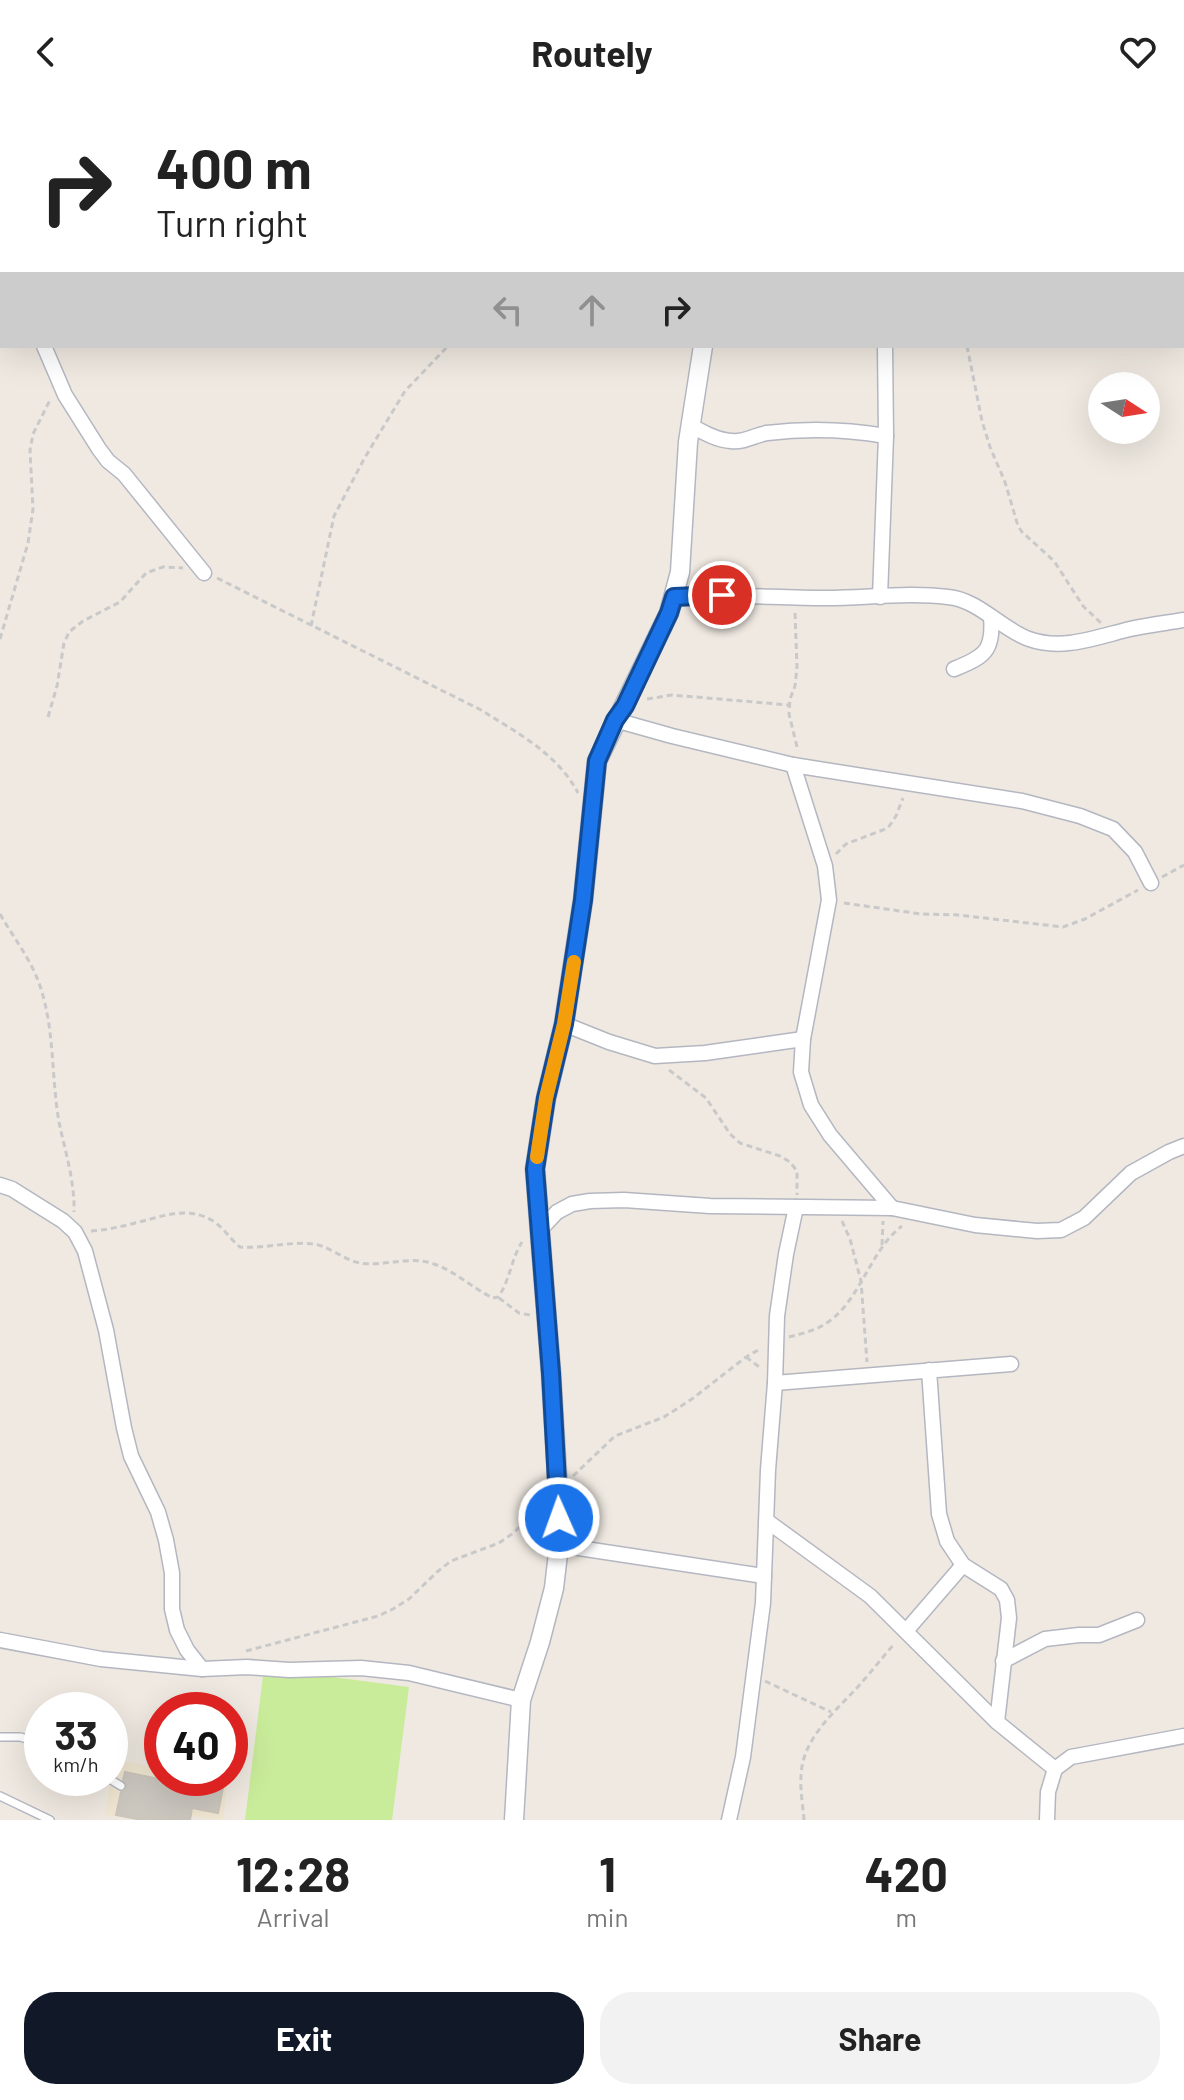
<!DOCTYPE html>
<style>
body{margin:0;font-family:Barlow,sans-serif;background:#f2f2f2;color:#222;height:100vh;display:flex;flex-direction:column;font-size:30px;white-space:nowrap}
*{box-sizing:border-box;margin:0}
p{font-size:26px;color:#767676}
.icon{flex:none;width:44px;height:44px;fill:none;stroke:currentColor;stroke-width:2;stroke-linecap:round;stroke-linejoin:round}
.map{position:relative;height:1716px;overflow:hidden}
.details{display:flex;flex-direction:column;background:#fff;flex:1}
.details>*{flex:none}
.guide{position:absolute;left:0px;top:0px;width:1184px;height:244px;box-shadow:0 8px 32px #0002;background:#fff;color:#222;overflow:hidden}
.needle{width:52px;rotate:102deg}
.tools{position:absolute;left:1088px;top:268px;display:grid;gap:16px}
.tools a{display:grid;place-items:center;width:72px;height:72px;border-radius:50%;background:#fff;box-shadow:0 8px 32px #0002;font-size:40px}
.speed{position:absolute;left:24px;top:1588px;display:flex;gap:16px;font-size:40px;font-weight:700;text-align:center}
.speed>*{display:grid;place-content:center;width:104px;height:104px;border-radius:50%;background:#fff;box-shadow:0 8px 32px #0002;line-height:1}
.speed small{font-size:20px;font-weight:400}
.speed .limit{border:12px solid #d22;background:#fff;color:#111}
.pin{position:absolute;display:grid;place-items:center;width:68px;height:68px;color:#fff;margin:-34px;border:4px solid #fff;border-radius:50%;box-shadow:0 2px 8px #0007}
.me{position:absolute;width:88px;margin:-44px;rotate:358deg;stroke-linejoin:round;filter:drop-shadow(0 0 6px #0008)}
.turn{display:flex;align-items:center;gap:28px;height:168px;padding:0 24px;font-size:36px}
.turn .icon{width:104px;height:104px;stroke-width:2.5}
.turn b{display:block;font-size:56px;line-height:68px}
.lanes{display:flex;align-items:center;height:76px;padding:0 24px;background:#0003;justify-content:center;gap:40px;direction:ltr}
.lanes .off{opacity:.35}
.eta{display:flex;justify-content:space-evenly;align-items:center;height:136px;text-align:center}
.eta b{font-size:48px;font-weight:700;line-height:56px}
.primary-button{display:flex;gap:16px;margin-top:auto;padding:16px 24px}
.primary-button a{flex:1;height:92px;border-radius:32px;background:#111827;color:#fff;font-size:32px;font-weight:700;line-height:92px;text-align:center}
.primary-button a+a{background:#f2f2f2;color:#222}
header{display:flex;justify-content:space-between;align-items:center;height:104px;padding:0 24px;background:#fff;font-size:36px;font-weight:700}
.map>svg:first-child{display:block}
.education{fill:#f0e6d1}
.pitch{fill:#c9ec9a}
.building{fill:#cbc7bf;stroke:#cbc5ba;stroke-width:2}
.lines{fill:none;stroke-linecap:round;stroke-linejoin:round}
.service-casing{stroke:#b4b7c1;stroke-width:10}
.minor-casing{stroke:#b4b7c1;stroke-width:17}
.tertiary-casing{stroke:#b4b7c1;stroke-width:21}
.path{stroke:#c9c9c9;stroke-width:3;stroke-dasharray:6 4;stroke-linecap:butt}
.service{stroke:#fff;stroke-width:7}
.minor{stroke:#fff;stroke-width:14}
.tertiary{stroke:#fff;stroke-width:18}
.route-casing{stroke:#114b97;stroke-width:20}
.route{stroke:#1a73e8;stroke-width:14}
.slow{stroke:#f59e0b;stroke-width:14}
</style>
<header><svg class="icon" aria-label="back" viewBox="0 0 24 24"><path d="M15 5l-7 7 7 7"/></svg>Routely<svg class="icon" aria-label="heart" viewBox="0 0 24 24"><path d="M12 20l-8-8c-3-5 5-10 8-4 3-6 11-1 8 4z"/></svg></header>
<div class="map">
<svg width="1184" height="1716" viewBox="0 0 1184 1716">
<rect width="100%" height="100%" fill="#efe9e1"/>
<path class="education" d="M113 1656 162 1664V1674H228L223 1716 152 1708 149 1716 105 1711Z"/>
<path class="pitch" d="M264 1564 409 1583 392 1716H245Z"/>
<path class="building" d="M125 1668 159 1675 174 1674 223 1684 218 1709 192 1704 190 1716H142L116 1711 121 1688 125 1687 127 1683 123 1676Z"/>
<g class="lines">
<defs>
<g id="service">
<path d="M0 1633H20L42 1639"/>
<path d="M108 1674 121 1682"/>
<path d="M0 1692 50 1716"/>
</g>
<g id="minor">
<path d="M49 0 51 2"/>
<path d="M928 0 930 2"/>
<path d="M79 2 84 0"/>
<path d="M285 2 288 0"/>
<path d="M857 2V0"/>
<path d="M1005 2 1007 0"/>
<path d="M0 186 2 189"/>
<path d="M44 242 65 291 99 345 108 357 124 370 204 469"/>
<path d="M690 321C703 328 716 336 731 337 743 339 755 331 767 329 808 324 845 325 886 332"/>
<path d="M674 493C725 489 775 494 826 494 867 494 908 488 948 493 979 496 1001 525 1029 535 1062 547 1097 533 1130 525 1148 521 1166 519 1184 516"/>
<path d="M880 493 886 332 885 242"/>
<path d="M954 565C984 553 994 547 991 513"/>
<path d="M615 616 672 632 793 661 1022 697 1080 712 1113 725 1135 748 1151 779"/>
<path d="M793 661 825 762 829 796 803 935 801 968 811 1001 830 1031 892 1104"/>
<path d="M564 920 609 938 655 952 705 949 803 935"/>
<path d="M0 1081 12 1085 63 1117 75 1128 85 1147 106 1226 124 1324 131 1352 158 1408 166 1436 172 1469V1505L177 1526 187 1546 202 1565"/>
<path d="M539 1127 557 1108 572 1100 590 1097 624 1096 710 1102 892 1104 975 1121 1037 1127 1061 1126 1084 1114 1131 1069 1169 1048 1184 1042"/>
<path d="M929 1266 939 1410 947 1437 963 1461 1001 1485 1007 1496 1009 1514 997 1618"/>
<path d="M775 1279 1011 1260"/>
<path d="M767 1417 870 1492 997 1618 1055 1665"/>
<path d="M559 1441 764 1472"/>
<path d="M906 1527 963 1461"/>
<path d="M0 1536 101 1555 202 1565 247 1563 289 1566 361 1564 409 1569 521 1596"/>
<path d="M1003 1557 1045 1535 1079 1531H1099L1137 1516"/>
<path d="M729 1716 743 1653 763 1499 768 1366 775 1279 777 1212 786 1150 796 1103"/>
<path d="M1047 1716 1048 1688 1055 1665 1071 1653 1184 1632"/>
</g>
<g id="tertiary">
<path d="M739 2V0"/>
<path d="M514 1716 521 1596 540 1538 554 1484 559 1441 558 1388 551 1269 535 1065 546 994 564 920 572 867 583 796 597 657 669 509 680 468 688 338 703 242"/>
</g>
</defs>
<use href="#service" class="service-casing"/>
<use href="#minor" class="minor-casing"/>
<use href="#tertiary" class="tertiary-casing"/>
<g class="path">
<path d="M475 2 476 0"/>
<path d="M967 242 982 317 990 343 1005 378 1018 422 1022 428 1054 457 1083 502 1101 519"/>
<path d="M217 474 481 606C516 628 558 650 578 689"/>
<path d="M795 509 797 563 795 582 790 595 789 610 798 647"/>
<path d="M311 522 334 412 364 355 405 287 448 242"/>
<path d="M0 535 28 439 33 405 30 346 33 330 51 294"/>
<path d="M647 595 672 591 789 601"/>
<path d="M48 613 57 582 64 539 69 528 83 517 120 498 146 469 163 463 183 464"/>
<path d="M836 750 846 740 888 724 896 712 903 694"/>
<path d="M1162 773 1184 761"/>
<path d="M844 799 921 810 958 811 1063 823 1085 815 1138 786"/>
<path d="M0 810C13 833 30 854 39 879 55 924 51 972 59 1018 65 1047 75 1078 74 1108"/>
<path d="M669 966 706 994 730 1030 740 1039 780 1052 790 1058 797 1067V1091"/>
<path d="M842 1117 850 1135 861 1177 867 1258"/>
<path d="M91 1127C106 1126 120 1123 135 1119 161 1113 187 1101 213 1117 224 1124 230 1135 240 1143 265 1145 289 1137 314 1140 331 1143 344 1156 360 1159 384 1163 410 1151 434 1160 455 1167 472 1184 493 1194L498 1193C510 1177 511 1155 522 1138"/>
<path d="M882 1141 883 1117"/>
<path d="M499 1194 519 1209 530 1211"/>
<path d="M789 1233C801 1230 814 1227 825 1220 860 1199 869 1147 902 1122"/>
<path d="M746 1253 762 1265"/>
<path d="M573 1372 615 1332 664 1313 692 1295 746 1253 760 1245"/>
<path d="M246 1547 378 1512 393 1505 409 1495 437 1468 451 1457 499 1439 512 1430 542 1403"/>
<path d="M765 1577 831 1608"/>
<path d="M804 1716C803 1702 800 1686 801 1672 802 1637 831 1611 854 1587 868 1572 881 1555 895 1539"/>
</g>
<use href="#service" class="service"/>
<use href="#minor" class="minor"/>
<use href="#tertiary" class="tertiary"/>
</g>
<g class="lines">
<defs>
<path id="route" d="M559 1414 551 1269 535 1065 546 994 564 920 583 796 597 657 615 616 625 602 669 509 674 493 722 491"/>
</defs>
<use href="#route" class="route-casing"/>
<use href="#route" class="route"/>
<path class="slow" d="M537 1053 546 994 564 920 574 858"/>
</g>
</svg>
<div class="tools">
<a><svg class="needle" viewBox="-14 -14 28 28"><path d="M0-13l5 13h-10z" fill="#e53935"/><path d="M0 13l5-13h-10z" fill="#767676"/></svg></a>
</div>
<div class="speed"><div>33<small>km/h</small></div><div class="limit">40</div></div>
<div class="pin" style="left:722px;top:491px;background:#d93025"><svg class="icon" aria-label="arrive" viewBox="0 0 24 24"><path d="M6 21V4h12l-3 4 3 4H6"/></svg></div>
<svg class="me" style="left:559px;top:1414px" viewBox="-20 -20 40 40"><circle r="17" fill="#1a73e8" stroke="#fff" stroke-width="3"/><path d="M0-11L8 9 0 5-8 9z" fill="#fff"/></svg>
<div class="guide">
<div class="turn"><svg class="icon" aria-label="right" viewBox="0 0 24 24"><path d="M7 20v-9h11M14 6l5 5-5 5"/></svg><div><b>400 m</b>Turn right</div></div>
<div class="lanes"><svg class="icon off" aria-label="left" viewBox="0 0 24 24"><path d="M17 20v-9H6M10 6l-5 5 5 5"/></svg><svg class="icon off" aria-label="ahead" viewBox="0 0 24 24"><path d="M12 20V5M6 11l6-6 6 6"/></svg><svg class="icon" aria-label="right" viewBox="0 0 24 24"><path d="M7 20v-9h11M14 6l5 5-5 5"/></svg></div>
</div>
</div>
<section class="details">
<div class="eta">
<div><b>12:28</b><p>Arrival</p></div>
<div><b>1</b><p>min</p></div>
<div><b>420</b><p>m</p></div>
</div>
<div class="primary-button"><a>Exit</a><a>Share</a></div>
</section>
